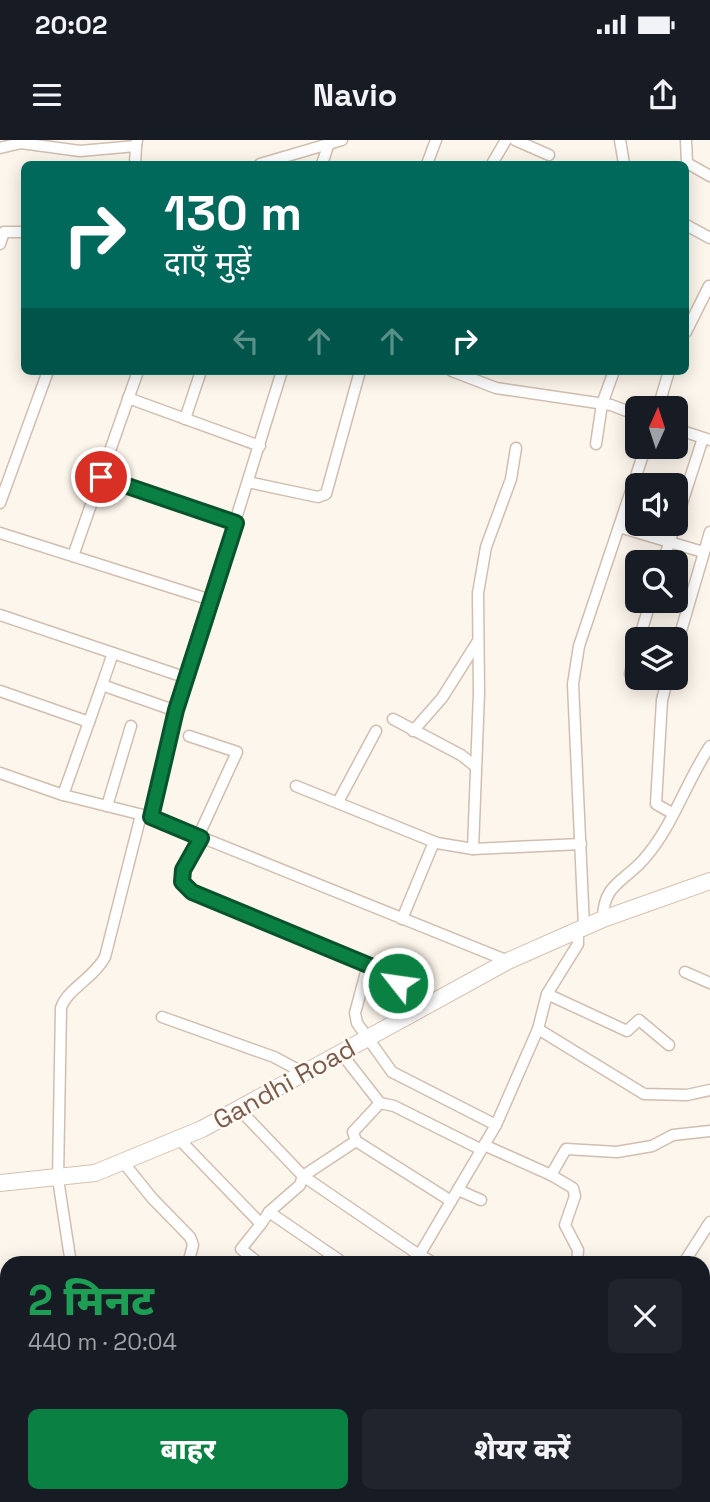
<!DOCTYPE html>
<html lang="hi">
<meta charset="utf-8">
<style>
body{margin:0;font-family:"Space Grotesk","Noto Sans Devanagari",sans-serif;background:#20242c;color:#f1f3f6;height:100vh;display:flex;flex-direction:column;font-size:26px;white-space:nowrap}
*{box-sizing:border-box;margin:0}
p{font-size:23px;color:#9ea1a6}
.icon{flex:none;width:38px;height:38px;fill:none;stroke:currentColor;stroke-width:2;stroke-linecap:round;stroke-linejoin:round}
.map{position:relative;flex:1;overflow:hidden}
.drawer{position:absolute;left:0px;top:1116px;width:710px;height:247px;display:flex;flex-direction:column;background:#171b24;border-radius:21px 21px 0 0;box-shadow:0 4px 18px #0003}
.drawer>*{flex:none}
.top-card{position:absolute;left:21px;top:21px;width:668px;height:214px;border-radius:10px;box-shadow:0 4px 18px #0003;background:#00695c;color:#fff;overflow:hidden}
.needle{width:46px;rotate:3deg}
.fabs{position:absolute;left:625px;top:256px;display:grid;gap:14px}
.fabs a{display:grid;place-items:center;width:63px;height:63px;border-radius:10px;background:#171b24;box-shadow:0 4px 18px #0003;font-size:35px}
.pin{position:absolute;display:grid;place-items:center;width:60px;height:60px;color:#fff;margin:-30px;border:4px solid #fff;border-radius:50%;box-shadow:0 2px 7px #0007}
.me{position:absolute;width:77px;margin:-38px;rotate:300deg;stroke-linejoin:round;filter:drop-shadow(0 0 5px #0008)}
.turn{display:flex;align-items:center;gap:24px;height:147px;padding:0 28px;font-size:32px}
.turn .icon{width:91px;height:91px;stroke-width:2.5}
.turn b{display:block;font-size:49px;line-height:60px}
.lanes{display:flex;align-items:center;height:66px;padding:0 28px;background:#0003;justify-content:center;gap:35px;direction:ltr}
.lanes .off{opacity:.35}
.round{display:grid;place-items:center;flex:none;width:74px;height:74px;border-radius:10px;background:#20242c}
.overview{display:flex;align-items:center;justify-content:space-between;height:119px;padding:0 28px}
h1{font-size:42px;font-weight:800;line-height:52px;color:#1e9e55}
.action{display:flex;gap:14px;margin-top:auto;padding:14px 28px}
.action a{flex:1;height:80px;border-radius:10px;background:#0b8043;color:#fff;font-size:28px;font-weight:800;line-height:80px;text-align:center}
.action a+a{background:#20242c;color:#f1f3f6}
.status{display:flex;justify-content:space-between;align-items:center;height:49px;padding:0 35px;background:#171b24;direction:ltr}
.status svg{height:19px;fill:currentColor}
header{display:flex;justify-content:space-between;align-items:center;height:91px;padding:0 28px;background:#171b24;font-size:32px;font-weight:800}
.map>svg:first-child{display:block}
.lines{fill:none;stroke-linecap:round;stroke-linejoin:round}
.street-casing{stroke:#d1beb0;stroke-width:13}
.secondary-casing{stroke:#d6c0b0;stroke-width:18}
.street{stroke:#fff;stroke-width:10}
.secondary{stroke:#fff;stroke-width:16}
.route-casing{stroke:#07532c;stroke-width:18}
.route{stroke:#0b8043;stroke-width:12}
.labels{text-anchor:middle;stroke-width:5;stroke-linejoin:round;paint-order:stroke}
.street-label{font-size:26px;fill:#7a5c4d;stroke:#fffaf3}
</style>
<div class="status"><b>20:02</b><svg viewBox="0 0 49 12"><path d="M0 12V9h3v3zM5 12V6h3v6zM10 12V3h3v9zM15 12V0h3v12zM26 1h20v11H26zM47 4h2v5h-2z"/></svg></div>
<header><svg class="icon" aria-label="menu" viewBox="0 0 24 24"><path d="M4 6h16M4 12h16M4 18h16"/></svg>Navio<svg class="icon" aria-label="share" viewBox="0 0 24 24"><path d="M12 15V3M7 8l5-5 5 5M5 13v7h14v-7"/></svg></header>
<div class="map">
<svg width="710" height="1362" viewBox="0 0 710 1362">
<rect width="100%" height="100%" fill="#fdf6ec"/>
<g class="lines">
<defs>
<g id="street">
<path d="M515 0 549 15"/>
<path d="M620 0 624 24"/>
<path d="M686 0 687 23 710 36"/>
<path d="M0 8 21 3 80 11 136 6 137 0"/>
<path d="M493 22 506 0"/>
<path d="M135 24 136 6"/>
<path d="M260 24 342 0"/>
<path d="M322 24 330 0"/>
<path d="M427 24 436 0"/>
<path d="M686 85 710 98"/>
<path d="M0 104 4 92H24"/>
<path d="M686 192 709 146"/>
<path d="M452 231 496 248 611 265 637 275"/>
<path d="M128 258 260 306"/>
<path d="M658 268 669 231"/>
<path d="M185 279 201 231"/>
<path d="M676 289 710 300"/>
<path d="M596 304 602 264 614 231"/>
<path d="M101 337 236 382"/>
<path d="M248 342 318 357 326 354 360 231"/>
<path d="M0 363 48 231"/>
<path d="M619 387 703 412"/>
<path d="M0 393 211 460"/>
<path d="M73 416 138 231"/>
<path d="M663 422 703 298"/>
<path d="M0 475 187 538"/>
<path d="M639 499 651 460"/>
<path d="M676 508 710 392"/>
<path d="M630 534 637 505"/>
<path d="M668 537 662 560 656 664 672 673"/>
<path d="M102 545 113 513"/>
<path d="M0 551 89 582 102 545 176 571"/>
<path d="M393 579 461 615 475 626"/>
<path d="M413 591 442 558 478 501"/>
<path d="M189 596 237 612 198 697"/>
<path d="M0 633 63 655 151 677 508 821"/>
<path d="M296 646 437 703 473 709 581 704"/>
<path d="M63 655 89 582"/>
<path d="M338 662 376 591"/>
<path d="M107 666 131 586"/>
<path d="M151 677 176 571 282 231"/>
<path d="M201 698 183 730 182 742 192 752 380 830 423 868"/>
<path d="M473 709 479 553 478 453 486 407 511 339 516 308"/>
<path d="M402 779 434 702"/>
<path d="M603 779C603 744 624 742 644 719 672 688 686 642 710 606"/>
<path d="M584 787 573 544 579 506 646 306"/>
<path d="M368 825 355 873 357 883 392 932 496 985 538 889 547 854 627 891 639 880 669 905"/>
<path d="M685 832 710 843"/>
<path d="M547 854 578 804V790"/>
<path d="M162 877 274 917 304 933"/>
<path d="M538 889 644 954 687 955 710 950"/>
<path d="M341 913 380 963 353 992 356 1001 451 1061"/>
<path d="M380 963 394 966 480 1009"/>
<path d="M239 969 303 1036 300 1045 269 1072 345 1124"/>
<path d="M179 999 261 1084 269 1072"/>
<path d="M356 1001 303 1036 419 1115 436 1124"/>
<path d="M484 1005 551 1035 566 1009 617 1012 652 1006 673 995 710 991"/>
<path d="M123 1022 152 1058 190 1097 193 1105 188 1124"/>
<path d="M551 1035 573 1048 575 1056 565 1085 578 1110 577 1124"/>
<path d="M458 1050 481 1060"/>
<path d="M71 1124 58 1039 61 868C67 849 94 838 105 817L141 675"/>
<path d="M254 1124 255 1120 241 1109 261 1084"/>
<path d="M414 1124 496 985"/>
<path d="M683 1124 710 1082"/>
<path d="M704 1163 710 1168"/>
<path d="M704 1225 710 1214"/>
<path d="M0 1254 7 1256"/>
<path d="M704 1284 710 1257"/>
<path d="M694 1356V1362"/>
<path d="M32 1362 34 1356"/>
<path d="M105 1362 107 1356"/>
<path d="M199 1362 201 1356"/>
<path d="M287 1362 289 1356"/>
<path d="M327 1362 328 1356"/>
<path d="M472 1362 474 1356"/>
</g>
<path id="secondary" d="M0 1043 95 1033 202 989 508 821 603 779 710 741"/>
</defs>
<use href="#street" class="street-casing"/>
<use href="#secondary" class="secondary-casing"/>
<use href="#street" class="street"/>
<use href="#secondary" class="secondary"/>
</g>
<g class="lines">
<defs>
<path id="route" d="M101 337 236 383 176 570 151 677 201 698 183 730 182 742 192 752 380 830 398 843"/>
</defs>
<use href="#route" class="route-casing"/>
<use href="#route" class="route"/>
</g>
<g class="labels">
<g class="street-label">
<text transform="translate(284 944) rotate(-29)" y="9">Gandhi Road</text>
</g>
</g>
</svg>
<div class="fabs">
<a><svg class="needle" viewBox="-14 -14 28 28"><path d="M0-13l5 13h-10z" fill="#e53935"/><path d="M0 13l5-13h-10z" fill="#9ea1a6"/></svg></a>
<a><svg class="icon" aria-label="sound" viewBox="0 0 24 24"><path d="M4 9h4l5-4v14l-5-4H4zM17 9q2 3 0 6"/></svg></a>
<a><svg class="icon" aria-label="search" viewBox="0 0 24 24"><circle cx="10" cy="10" r="6"/><path d="M15 15l6 6"/></svg></a>
<a><svg class="icon" aria-label="layers" viewBox="0 0 24 24"><path d="M12 4l9 5-9 5-9-5zM3 14l9 5 9-5"/></svg></a>
</div>
<div class="pin" style="left:101px;top:337px;background:#d93025"><svg class="icon" aria-label="arrive" viewBox="0 0 24 24"><path d="M6 21V4h12l-3 4 3 4H6"/></svg></div>
<svg class="me" style="left:398px;top:843px" viewBox="-20 -20 40 40"><circle r="17" fill="#0b8043" stroke="#fff" stroke-width="3"/><path d="M0-11L8 9 0 5-8 9z" fill="#fff"/></svg>
<div class="top-card">
<div class="turn"><svg class="icon" aria-label="right" viewBox="0 0 24 24"><path d="M7 20v-9h11M14 6l5 5-5 5"/></svg><div><b>130 m</b>दाएँ मुड़ें</div></div>
<div class="lanes"><svg class="icon off" aria-label="left" viewBox="0 0 24 24"><path d="M17 20v-9H6M10 6l-5 5 5 5"/></svg><svg class="icon off" aria-label="ahead" viewBox="0 0 24 24"><path d="M12 20V5M6 11l6-6 6 6"/></svg><svg class="icon off" aria-label="ahead" viewBox="0 0 24 24"><path d="M12 20V5M6 11l6-6 6 6"/></svg><svg class="icon" aria-label="right" viewBox="0 0 24 24"><path d="M7 20v-9h11M14 6l5 5-5 5"/></svg></div>
</div>
<section class="drawer">
<div class="overview"><div><h1>2 मिनट</h1><p>440 m · 20:04</p></div><a class="round"><svg class="icon" aria-label="close" viewBox="0 0 24 24"><path d="M6 6l12 12M18 6L6 18"/></svg></a></div>
<div class="action"><a>बाहर</a><a>शेयर करें</a></div>
</section>
</div>
